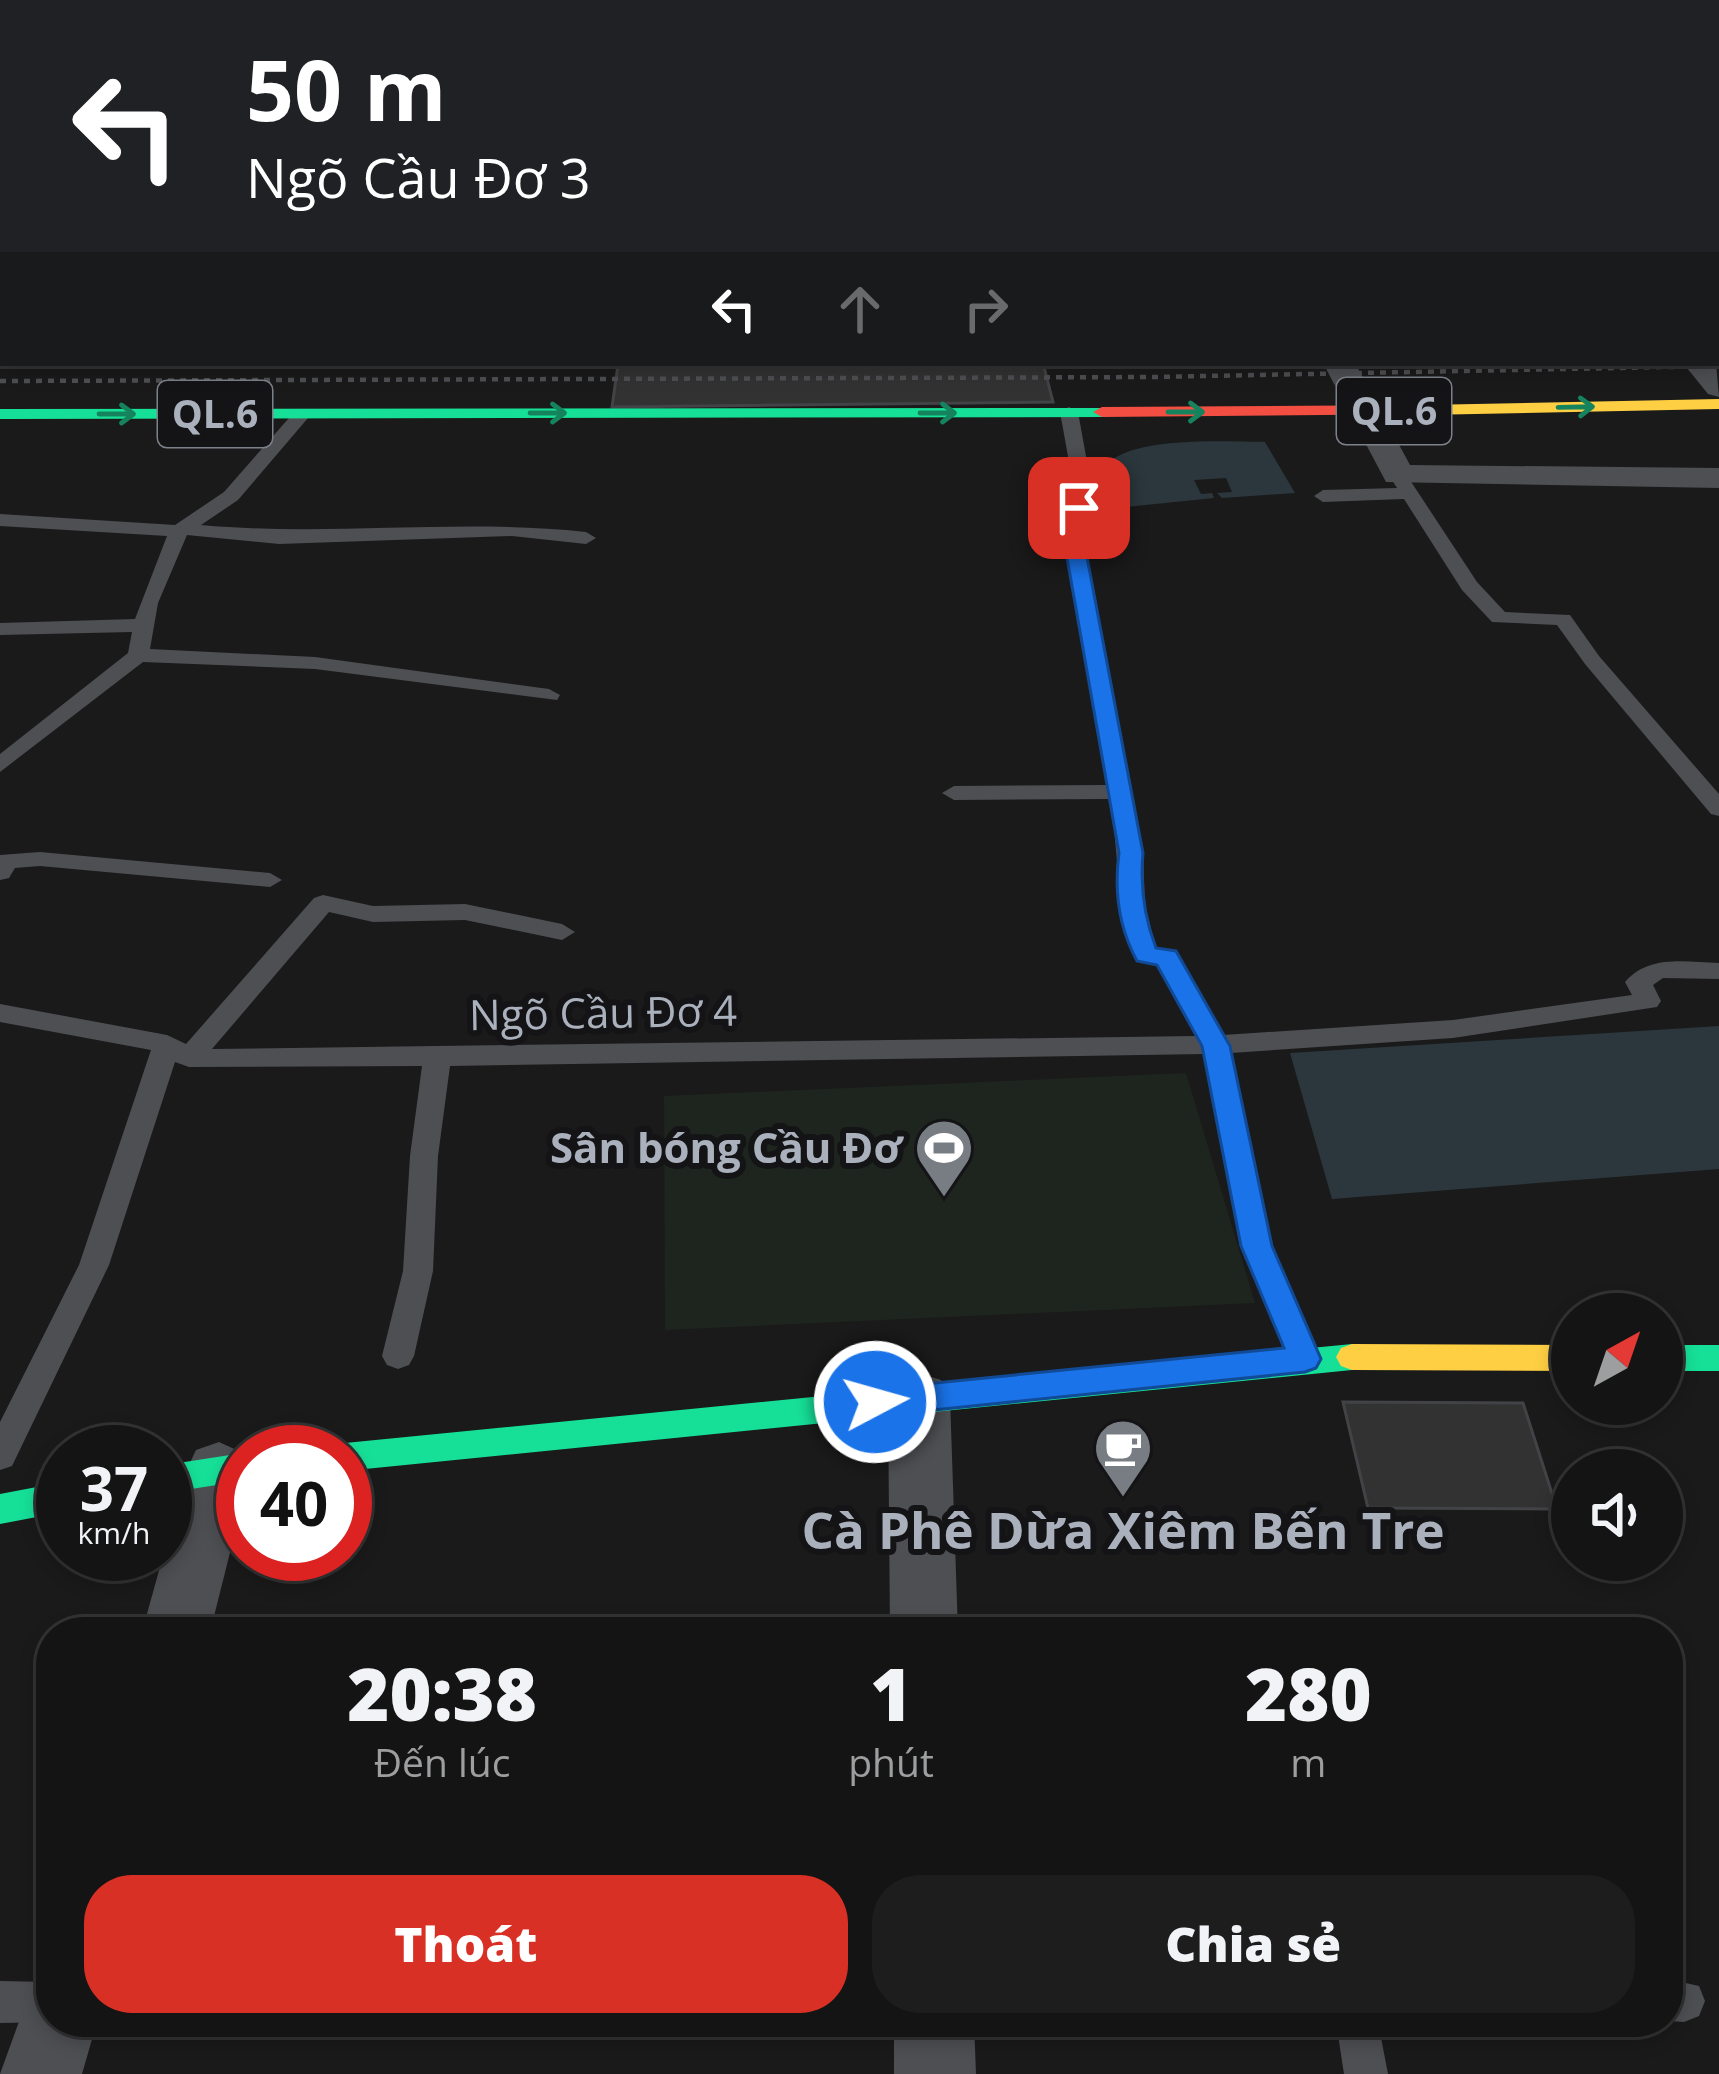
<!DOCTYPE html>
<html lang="vi">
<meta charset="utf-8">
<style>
body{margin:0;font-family:"Open Sans",sans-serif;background:#1d1d1d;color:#f1f3f6;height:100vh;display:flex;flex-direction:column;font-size:45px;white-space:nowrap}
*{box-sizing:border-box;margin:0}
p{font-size:39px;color:#9d9ea0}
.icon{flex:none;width:66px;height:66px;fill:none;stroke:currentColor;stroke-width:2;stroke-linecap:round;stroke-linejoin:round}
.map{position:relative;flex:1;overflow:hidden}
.sheet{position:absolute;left:36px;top:1617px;width:1647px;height:420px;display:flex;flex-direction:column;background:#141414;border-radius:48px;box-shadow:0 6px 18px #0003,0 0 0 3px #333334}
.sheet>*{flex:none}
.banner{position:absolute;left:0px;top:0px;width:1719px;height:366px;box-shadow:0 6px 18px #0003,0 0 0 3px #333334;background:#202124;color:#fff;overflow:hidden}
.needle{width:78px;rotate:40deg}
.fabs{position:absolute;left:1551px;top:1293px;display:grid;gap:24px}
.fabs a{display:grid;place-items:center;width:132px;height:132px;border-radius:50%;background:#141414;box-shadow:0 6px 18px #0003,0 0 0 3px #333334;font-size:60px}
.speed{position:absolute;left:36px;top:1425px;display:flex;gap:24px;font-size:60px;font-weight:700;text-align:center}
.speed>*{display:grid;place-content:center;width:156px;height:156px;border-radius:50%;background:#141414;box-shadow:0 6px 18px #0003,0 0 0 3px #333334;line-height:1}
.speed small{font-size:30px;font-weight:400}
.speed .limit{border:18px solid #d22;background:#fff;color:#111}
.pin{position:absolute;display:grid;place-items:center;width:102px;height:102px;color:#fff;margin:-51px;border-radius:24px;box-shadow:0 6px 18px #0006}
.me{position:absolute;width:132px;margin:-66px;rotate:84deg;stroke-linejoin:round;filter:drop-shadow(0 0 9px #0008)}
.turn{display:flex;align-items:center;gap:42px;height:252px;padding:0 48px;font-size:54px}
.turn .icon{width:156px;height:156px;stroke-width:2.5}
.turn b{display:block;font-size:84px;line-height:102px}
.lanes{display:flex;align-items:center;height:114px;padding:0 48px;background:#0003;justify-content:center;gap:60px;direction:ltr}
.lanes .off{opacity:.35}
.eta{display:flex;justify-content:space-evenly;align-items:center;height:204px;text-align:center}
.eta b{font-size:72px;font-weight:800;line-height:84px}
.button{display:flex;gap:24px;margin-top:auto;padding:24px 48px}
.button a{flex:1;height:138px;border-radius:48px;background:#d93025;color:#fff;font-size:48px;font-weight:800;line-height:138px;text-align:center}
.button a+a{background:#1d1d1d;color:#f1f3f6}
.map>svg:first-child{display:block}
.green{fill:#1d251e}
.water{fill:#2b373d}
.building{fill:#323232;stroke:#424346;stroke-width:3}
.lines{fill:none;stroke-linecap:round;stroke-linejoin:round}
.lane{fill:#4e4f53;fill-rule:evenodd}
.street{fill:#4e4f53;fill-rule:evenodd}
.fast{fill:#16e098;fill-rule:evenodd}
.slow{fill:#ffcf43;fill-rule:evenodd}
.jam{fill:#f24e42;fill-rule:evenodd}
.rail{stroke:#4e4f52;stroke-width:4.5;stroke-dasharray:6 6;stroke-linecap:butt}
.oneway{stroke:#15845e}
.route{fill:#1a73e8;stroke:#114b97;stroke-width:3}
.labels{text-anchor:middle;stroke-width:12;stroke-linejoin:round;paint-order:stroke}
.shield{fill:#141416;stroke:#7d828a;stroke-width:3}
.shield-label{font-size:39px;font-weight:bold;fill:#aab1bc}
.street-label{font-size:42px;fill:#aab1bc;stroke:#141416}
.poi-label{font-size:42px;font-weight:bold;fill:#aab1bc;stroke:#141416;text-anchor:end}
.near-poi-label{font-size:51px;font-weight:bold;fill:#aab1bc;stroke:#141416}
</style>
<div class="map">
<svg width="1719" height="2074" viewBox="0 0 1719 2074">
<rect width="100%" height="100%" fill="#1a1a1a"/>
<path class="green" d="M1186 1073 1255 1303 665 1330 664 1096Z"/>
<g class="water">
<path d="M381 0H1121V3H410Z"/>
<path d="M1265 442 1295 493 1222 498 1217 493 1232 492 1226 478 1194 480 1201 494 1212 493 1214 498 1116 508 1106 486 1104 467C1131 435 1225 442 1265 442Z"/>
<path d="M1719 1026V1169L1332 1199 1290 1053Z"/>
</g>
<g class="building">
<path d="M1043 363 1053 402 612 407 618 365Z"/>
<path d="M1343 1402 1523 1403 1557 1509 1368 1508Z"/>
</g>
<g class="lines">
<g class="lane">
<path d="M1719 1V7L1711 3 1712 2Z"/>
<rect x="1716" y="27" width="3" height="6"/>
<rect x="1716" y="48" width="3" height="6"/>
<rect x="0" y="53" width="3" height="6"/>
<rect x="1716" y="71" width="3" height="8"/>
<rect x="0" y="85" width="3" height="8"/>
<path d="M3 130V140L0 141V131Z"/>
<rect x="1716" y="154" width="3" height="8"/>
<rect x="0" y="205" width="3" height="8"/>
<path d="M1069 407 1078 412 1093 495 1085 523 1086 552 1143 853 1145 905 1156 948 1175 951 1223 1035 1453 1020 1632 995 1625 982C1649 954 1686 962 1719 963V979L1663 978 1653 985 1661 1001 1657 1007 1453 1038 1231 1053 1272 1246 1321 1359 1316 1368 1305 1372 1294 1368 1289 1359 1242 1246 1204 1054 450 1066 438 1156 433 1271 414 1356 409 1365 398 1369 387 1365 382 1356 403 1271 410 1156 422 1066 189 1067 175 1062 109 1265 12 1466 0 1470V1422L79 1265 151 1050 0 1022V1004L167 1035 186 1044 314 898 323 895 373 906 465 904 562 924 575 932 562 940 465 920 373 922 329 912 212 1049 1196 1036 1157 964 1137 961 1133 955C1116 904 1119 852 1110 799L954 800 942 793 954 786 1107 785 1066 552 1067 523 1075 495 1060 412Z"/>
<path d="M302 409 308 410V418L238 500 201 525C329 537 458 518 586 532L596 538 586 544 512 536 279 544 187 535 158 603 150 649 315 657 549 689 560 695 557 700 315 669 143 662 0 772V754L128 653 132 632 0 635V623L135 619 167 536 0 526V514L175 525 224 492 296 410Z"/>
<path d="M1392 471H1404L1477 582 1505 612 1570 615 1599 656 1719 794V816L1711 814 1585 664 1557 625 1492 622 1462 590 1404 499 1323 502 1314 496 1323 490 1397 488 1389 475Z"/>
<path d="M40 852 270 873 282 880 270 887 40 866 15 868 9 878 0 880V855Z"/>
<path d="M1668 1979 1699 1986 1705 2001 1699 2016 1684 2022 1668 2021Z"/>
<path d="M0 1981 51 1982V2022H56L0 2023Z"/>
<path d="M1336 2022H1378L1388 2074H1344Z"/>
</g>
<g class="street">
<path d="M0 0H20L22 3H3L0 8Z"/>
<path d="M326 0H372L374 3H328Z"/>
<rect x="1153" y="0" width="20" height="3"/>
<path d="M1269 0H1289L1291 3H1271Z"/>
<path d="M1408 0H1428L1430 3H1410Z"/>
<path d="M1521 0H1541L1543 3H1523Z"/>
<path d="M1632 0H1653L1655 3H1634Z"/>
<path d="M1716 57 1719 58V74L1716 73Z"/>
<rect x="1716" y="101" width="3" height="14"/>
<rect x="1716" y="170" width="3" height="16"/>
<rect x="1716" y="216" width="3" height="16"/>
<rect x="0" y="260" width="3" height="16"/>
<path d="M1323 363H1355L1410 465 1719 468V488L1386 482Z"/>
<path d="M1683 363H1716L1719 397 1708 394Z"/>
<path d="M919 1373 941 1380 950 1398 958 1632H890L888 1398 897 1380Z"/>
<path d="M219 1442 243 1453V1501L210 1632H142L187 1469 196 1450Z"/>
<path d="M51 1984V2022H97L82 2074H0L29 1994Z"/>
<path d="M894 2022H974L976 2074H894Z"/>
</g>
<g class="fast">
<rect x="1716" y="343" width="3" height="10"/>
<rect x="0" y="353" width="3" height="10"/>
<path d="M1108 408V416L1102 417 0 419V409Z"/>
<path d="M1352 1344 1363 1348 1368 1357 1363 1366 1352 1370 345 1471V1452H331L345 1443Z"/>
<rect x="1662" y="1345" width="57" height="26"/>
<path d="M243 1453V1481L165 1493V1465Z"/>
<path d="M63 1482V1512L0 1524V1494Z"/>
</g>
<g class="slow">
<path d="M1719 399V409L1424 415 1415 410 1424 405Z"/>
<path d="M1352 1344 1572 1345V1371L1352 1370 1341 1366 1336 1357 1341 1348Z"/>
</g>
<path class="jam" d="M1424 405 1430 406V414L1102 417 1093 412 1102 407Z"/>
<path class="rail" d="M0 381 1154 377 1719 366"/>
</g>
<defs><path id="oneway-shaft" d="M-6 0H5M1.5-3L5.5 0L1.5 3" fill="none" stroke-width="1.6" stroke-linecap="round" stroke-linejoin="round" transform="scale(3)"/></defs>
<g class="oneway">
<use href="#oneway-shaft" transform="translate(1576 407) rotate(-1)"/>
<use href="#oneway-shaft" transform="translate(1186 412)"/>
<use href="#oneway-shaft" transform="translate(548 413)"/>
<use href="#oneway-shaft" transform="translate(938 413)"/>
<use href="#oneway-shaft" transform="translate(117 414)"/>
</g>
<path class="route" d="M1072 504 1088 508 1086 552 1143 853C1140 886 1144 917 1156 948L1176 951 1230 1046 1272 1246 1321 1359 1316 1368 1305 1372 875 1416 863 1412 859 1402 863 1393 875 1389 1284 1348 1241 1246 1202 1046 1157 965 1137 961C1119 928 1114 890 1119 853L1066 552Z"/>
<defs>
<symbol id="stadium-pin" viewBox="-11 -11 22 30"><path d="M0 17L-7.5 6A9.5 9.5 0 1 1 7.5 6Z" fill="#787c83" stroke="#141416"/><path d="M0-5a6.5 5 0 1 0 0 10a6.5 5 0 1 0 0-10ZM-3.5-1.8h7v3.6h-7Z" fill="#fff"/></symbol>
<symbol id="cafe-pin" viewBox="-11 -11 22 30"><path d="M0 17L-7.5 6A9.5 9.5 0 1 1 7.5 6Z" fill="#787c83" stroke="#141416"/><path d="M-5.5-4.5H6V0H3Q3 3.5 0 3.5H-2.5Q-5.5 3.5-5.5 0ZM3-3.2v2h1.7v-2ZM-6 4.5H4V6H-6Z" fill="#fff"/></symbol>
</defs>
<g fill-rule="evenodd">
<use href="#stadium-pin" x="911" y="1115" width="66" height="90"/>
<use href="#cafe-pin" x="1090" y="1415" width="66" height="90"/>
</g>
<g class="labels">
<g class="shield">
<rect x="1337" y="378" width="114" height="66" rx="9"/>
<rect x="158" y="381" width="114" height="66" rx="9"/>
</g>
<g class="shield-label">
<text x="1394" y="425">QL.6</text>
<text x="215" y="428">QL.6</text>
</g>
<g class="street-label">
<text transform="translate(603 1013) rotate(-1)" y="15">Ngõ Cầu Đơ 4</text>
</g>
<g class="poi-label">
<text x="902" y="1163">Sân bóng Cầu Đơ</text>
</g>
<g class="near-poi-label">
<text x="1123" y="1549">Cà Phê Dừa Xiêm Bến Tre</text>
</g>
</g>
</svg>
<div class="fabs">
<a><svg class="needle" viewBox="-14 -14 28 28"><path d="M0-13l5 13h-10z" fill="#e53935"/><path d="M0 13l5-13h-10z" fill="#9d9ea0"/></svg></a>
<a><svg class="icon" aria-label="sound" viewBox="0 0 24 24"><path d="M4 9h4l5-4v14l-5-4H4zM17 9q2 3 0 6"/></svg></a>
</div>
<div class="speed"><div>37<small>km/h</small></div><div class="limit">40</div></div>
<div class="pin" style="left:1079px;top:508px;background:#d93025"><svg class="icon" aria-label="arrive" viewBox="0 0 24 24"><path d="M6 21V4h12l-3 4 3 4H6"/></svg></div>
<svg class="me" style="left:875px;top:1402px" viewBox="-20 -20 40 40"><circle r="17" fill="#1a73e8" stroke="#fff" stroke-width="3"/><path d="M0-11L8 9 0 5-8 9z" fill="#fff"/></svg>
<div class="banner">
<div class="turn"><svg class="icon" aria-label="left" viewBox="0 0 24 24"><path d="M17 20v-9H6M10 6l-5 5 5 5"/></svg><div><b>50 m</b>Ngõ Cầu Đơ 3</div></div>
<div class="lanes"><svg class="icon" aria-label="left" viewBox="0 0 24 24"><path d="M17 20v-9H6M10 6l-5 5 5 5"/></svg><svg class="icon off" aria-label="ahead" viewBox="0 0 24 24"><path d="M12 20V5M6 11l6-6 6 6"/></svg><svg class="icon off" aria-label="right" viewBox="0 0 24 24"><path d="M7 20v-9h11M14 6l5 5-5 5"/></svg></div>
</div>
<section class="sheet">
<div class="eta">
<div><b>20:38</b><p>Đến lúc</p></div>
<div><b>1</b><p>phút</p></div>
<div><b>280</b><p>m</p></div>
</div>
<div class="button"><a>Thoát</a><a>Chia sẻ</a></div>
</section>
</div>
